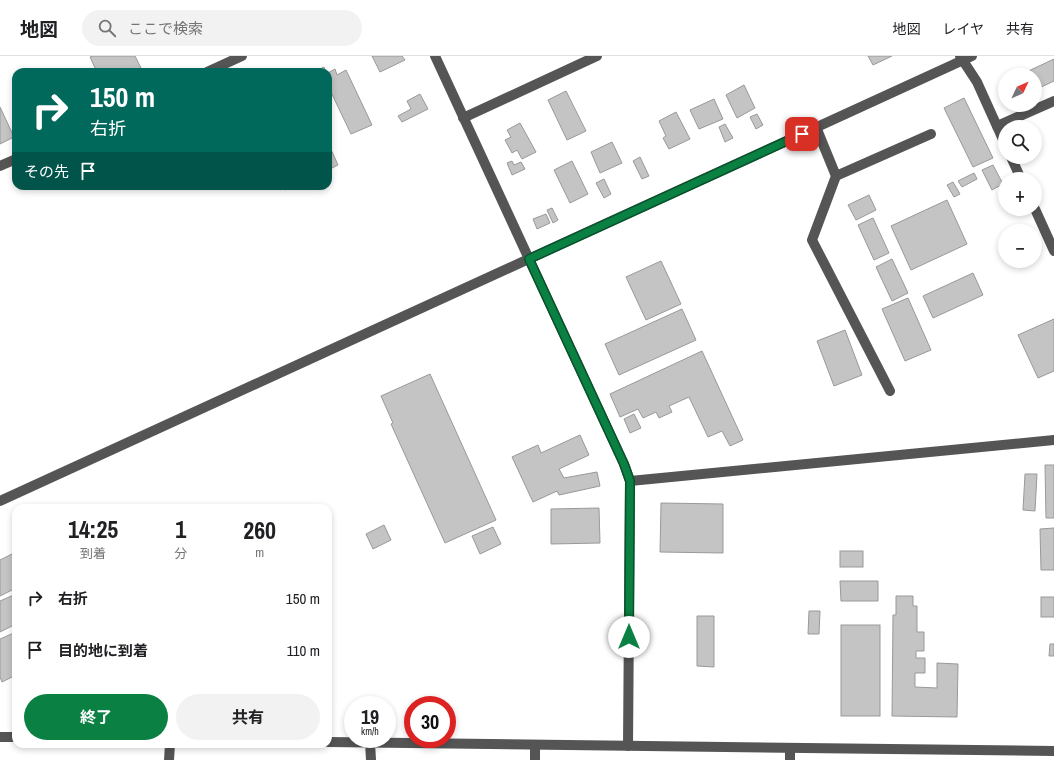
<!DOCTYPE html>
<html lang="ja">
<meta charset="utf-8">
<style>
body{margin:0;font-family:"Archivo Narrow","Noto Sans JP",sans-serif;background:#f2f2f2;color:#202124;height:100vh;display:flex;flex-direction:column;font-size:15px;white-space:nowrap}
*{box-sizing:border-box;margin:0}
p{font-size:13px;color:#757577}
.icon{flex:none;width:22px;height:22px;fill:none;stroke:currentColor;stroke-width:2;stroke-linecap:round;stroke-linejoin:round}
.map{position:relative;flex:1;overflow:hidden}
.side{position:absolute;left:12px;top:448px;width:320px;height:244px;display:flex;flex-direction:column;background:#fff;border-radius:12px;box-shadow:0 2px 6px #0003}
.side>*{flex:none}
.hud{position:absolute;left:12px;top:12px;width:320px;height:122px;border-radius:12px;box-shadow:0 2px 6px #0003;background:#00695c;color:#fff;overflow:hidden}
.needle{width:26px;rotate:46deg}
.buttons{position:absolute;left:998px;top:12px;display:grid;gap:8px}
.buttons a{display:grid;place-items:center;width:44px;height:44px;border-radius:50%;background:#fff;box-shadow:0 2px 6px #0003;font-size:20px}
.speed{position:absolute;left:344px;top:640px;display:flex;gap:8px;font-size:20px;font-weight:700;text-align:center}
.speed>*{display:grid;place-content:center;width:52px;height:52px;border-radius:50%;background:#fff;box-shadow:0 2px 6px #0003;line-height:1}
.speed small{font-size:10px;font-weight:400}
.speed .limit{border:6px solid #d22;background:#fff;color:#111}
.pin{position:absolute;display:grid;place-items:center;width:34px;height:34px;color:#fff;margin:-17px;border-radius:8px;box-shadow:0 2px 6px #0006}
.me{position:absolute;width:44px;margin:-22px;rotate:0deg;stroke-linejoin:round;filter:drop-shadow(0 0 3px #0008)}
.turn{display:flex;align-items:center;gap:14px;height:84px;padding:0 12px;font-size:18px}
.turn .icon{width:52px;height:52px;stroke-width:2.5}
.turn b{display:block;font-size:28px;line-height:34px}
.then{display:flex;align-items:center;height:38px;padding:0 12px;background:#0003;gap:8px;font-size:15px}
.eta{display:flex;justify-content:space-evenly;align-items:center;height:68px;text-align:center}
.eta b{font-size:24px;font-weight:700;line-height:28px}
.button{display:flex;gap:8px;margin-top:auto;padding:8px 12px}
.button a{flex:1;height:46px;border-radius:24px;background:#0b8043;color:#fff;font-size:16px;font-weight:700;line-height:46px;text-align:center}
.button a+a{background:#f2f2f2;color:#202124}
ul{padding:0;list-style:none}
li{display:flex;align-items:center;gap:12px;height:52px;padding:0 12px}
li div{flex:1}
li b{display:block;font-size:15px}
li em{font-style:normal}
header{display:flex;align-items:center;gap:24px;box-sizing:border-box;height:56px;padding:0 20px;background:#fff;border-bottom:1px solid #e0e0e0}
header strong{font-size:19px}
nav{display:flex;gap:22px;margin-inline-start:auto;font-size:14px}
.search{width:280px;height:36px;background:#f2f2f2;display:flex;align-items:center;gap:10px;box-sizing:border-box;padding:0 14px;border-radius:22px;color:#757577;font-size:15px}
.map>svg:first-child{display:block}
.building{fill:#c4c4c4;stroke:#999}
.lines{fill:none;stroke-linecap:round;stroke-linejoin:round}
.minor{stroke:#555;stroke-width:10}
.route-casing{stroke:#07532c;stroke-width:10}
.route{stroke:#0b8043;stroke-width:7}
</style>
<header>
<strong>地図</strong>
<div class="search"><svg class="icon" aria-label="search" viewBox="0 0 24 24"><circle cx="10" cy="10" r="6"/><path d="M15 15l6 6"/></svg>ここで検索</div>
<nav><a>地図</a><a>レイヤ</a><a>共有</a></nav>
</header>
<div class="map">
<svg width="1054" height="704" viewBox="0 0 1054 704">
<rect width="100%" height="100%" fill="#fff"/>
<g class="building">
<path d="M93 0H135L143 16H97L90 1Z"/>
<path d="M372 0H402L405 4 380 16Z"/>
<path d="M868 0H892L873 9Z"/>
<path d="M1054 3V25L1035 34V19H1020Z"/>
<path d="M324 11 326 16H317L316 15Z"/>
<path d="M335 13 337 19 346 14 372 69 351 78 329 32 328 33V17Z"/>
<path d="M744 29 755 52 737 62 726 39Z"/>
<path d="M566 35 586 75 567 84 548 44Z"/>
<path d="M420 38 428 53 402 66 398 60 411 53 407 45Z"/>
<path d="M964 42 993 102 973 111 944 52Z"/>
<path d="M714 43 723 63 699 73 690 54Z"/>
<path d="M0 51 14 81 0 88Z"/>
<path d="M676 56 690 83 669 93 663 82 666 80 659 65Z"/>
<path d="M757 58 763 69 756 73 750 61Z"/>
<path d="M520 67 536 96 522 103 517 94 512 97 505 84 511 81 507 74Z"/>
<path d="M725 68 733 82 725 86 719 71Z"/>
<path d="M612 86 622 107 600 117 591 96Z"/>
<path d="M329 89 338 109 328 114V90Z"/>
<path d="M640 101 649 120 642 123 633 105Z"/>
<path d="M512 105 514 109 521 106 525 113 512 119 507 107Z"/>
<path d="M572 105 588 138 570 147 554 114Z"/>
<path d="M993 109 1003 128 992 134 982 114Z"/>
<path d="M974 117 977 123 962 131 958 125Z"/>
<path d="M604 123 611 138 604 142 596 127Z"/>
<path d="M953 126 960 138 954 141 947 129Z"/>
<path d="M283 130H293L285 134Z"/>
<path d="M869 139 876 154 856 164 848 149Z"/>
<path d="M947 144 967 188 911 214 891 170Z"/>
<path d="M552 152 558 164 553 167 547 154Z"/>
<path d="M546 158 550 167 537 173 533 163Z"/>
<path d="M873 162 889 197 874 204 858 169Z"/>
<path d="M892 203 908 237 892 245 876 211Z"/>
<path d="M661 205 681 248 646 264 626 221Z"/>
<path d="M973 217 983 239 933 262 923 240Z"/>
<path d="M908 242 931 294 905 305 882 253Z"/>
<path d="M682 253 696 284 619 319 605 288Z"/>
<path d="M1054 263V315L1038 322 1018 279Z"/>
<path d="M845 274 862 319 834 330 817 285Z"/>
<path d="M702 295 743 384 730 390 722 375 708 381 689 341 669 350 672 356 659 362 656 356 643 362 638 353 620 361 610 338Z"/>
<path d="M430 318 496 464 445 487 391 368 393 367 381 340Z"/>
<path d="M634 358 641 372 630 377 624 363Z"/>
<path d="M580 379 589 399 559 413 564 422 597 416 600 430 559 439 557 435 533 446 512 401 538 389 541 397Z"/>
<path d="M1045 409H1054V462H1046Z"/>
<path d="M1025 418H1037L1035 455 1023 454Z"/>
<path d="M661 447 723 448V497L660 496Z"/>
<path d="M599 452 600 487 551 488V453Z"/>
<path d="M384 469 391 484 373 493 366 478Z"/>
<path d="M493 471 501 488 480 498 472 480Z"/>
<path d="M1054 472V514H1041L1040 473Z"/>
<rect x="840" y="495" width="23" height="16"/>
<path d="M16 496V532L0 540V504Z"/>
<path d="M840 525H878V545H841Z"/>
<path d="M16 538V568L0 576V545Z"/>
<path d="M896 540H913V550H917V576H924V595H916V602H925V617H915V631L937 632V607L958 608 957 661 892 660 893 559H896Z"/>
<rect x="1041" y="541" width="13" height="20"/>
<path d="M809 555H820L819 578H808Z"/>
<path d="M697 560H714V611L697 610Z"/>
<rect x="841" y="569" width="39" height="91"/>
<path d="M16 576V619L2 626 0 621V583Z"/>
<path d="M1050 588H1054V600H1049Z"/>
</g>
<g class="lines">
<g class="minor">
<path d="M435 0 624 408 630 425 628 690"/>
<path d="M960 0 977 26 1005 88"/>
<path d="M207 16 242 0"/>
<path d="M463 62 597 0"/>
<path d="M997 70 1054 45"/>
<path d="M816 71 836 120 812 184 890 335"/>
<path d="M1011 101 1021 123"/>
<path d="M0 110 16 103"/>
<path d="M836 120 931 78"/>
<path d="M1035 153 1054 195"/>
<path d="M630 425 1054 384"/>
<path d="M0 445 972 0"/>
<path d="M0 681H16"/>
<path d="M328 686 1054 695"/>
<path d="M370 686 371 704"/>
<path d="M535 689V704"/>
<path d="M169 704 170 688"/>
<path d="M790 704V692"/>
</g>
</g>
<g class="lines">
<defs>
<path id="route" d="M629 581 630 425 624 408 529 203 802 78"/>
</defs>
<use href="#route" class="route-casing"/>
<use href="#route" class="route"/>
</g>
</svg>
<div class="buttons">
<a><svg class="needle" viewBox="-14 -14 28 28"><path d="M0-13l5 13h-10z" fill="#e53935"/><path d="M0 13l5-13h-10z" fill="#757577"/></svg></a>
<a><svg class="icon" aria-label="search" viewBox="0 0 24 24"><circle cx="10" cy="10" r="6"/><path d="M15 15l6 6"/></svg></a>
<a>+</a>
<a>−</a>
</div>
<div class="speed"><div>19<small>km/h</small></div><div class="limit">30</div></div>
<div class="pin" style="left:802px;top:78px;background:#d93025"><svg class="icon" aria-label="arrive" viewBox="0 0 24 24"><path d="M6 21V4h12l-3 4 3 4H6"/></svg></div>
<svg class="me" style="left:629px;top:581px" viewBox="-20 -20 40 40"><circle r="19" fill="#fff"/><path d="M0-13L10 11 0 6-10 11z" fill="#0b8043"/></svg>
<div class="hud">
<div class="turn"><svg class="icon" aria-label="right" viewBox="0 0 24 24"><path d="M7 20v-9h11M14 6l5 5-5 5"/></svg><div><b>150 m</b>右折</div></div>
<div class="then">その先<svg class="icon" aria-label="arrive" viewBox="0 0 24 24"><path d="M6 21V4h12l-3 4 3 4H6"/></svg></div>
</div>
<section class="side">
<div class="eta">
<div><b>14:25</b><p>到着</p></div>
<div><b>1</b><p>分</p></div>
<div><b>260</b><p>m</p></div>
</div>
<ul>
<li><svg class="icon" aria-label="right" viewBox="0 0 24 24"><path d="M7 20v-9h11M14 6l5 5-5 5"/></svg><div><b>右折</b></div><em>150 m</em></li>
<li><svg class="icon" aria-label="arrive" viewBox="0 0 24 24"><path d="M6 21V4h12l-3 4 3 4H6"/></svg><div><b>目的地に到着</b></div><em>110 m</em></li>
</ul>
<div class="button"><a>終了</a><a>共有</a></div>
</section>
</div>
